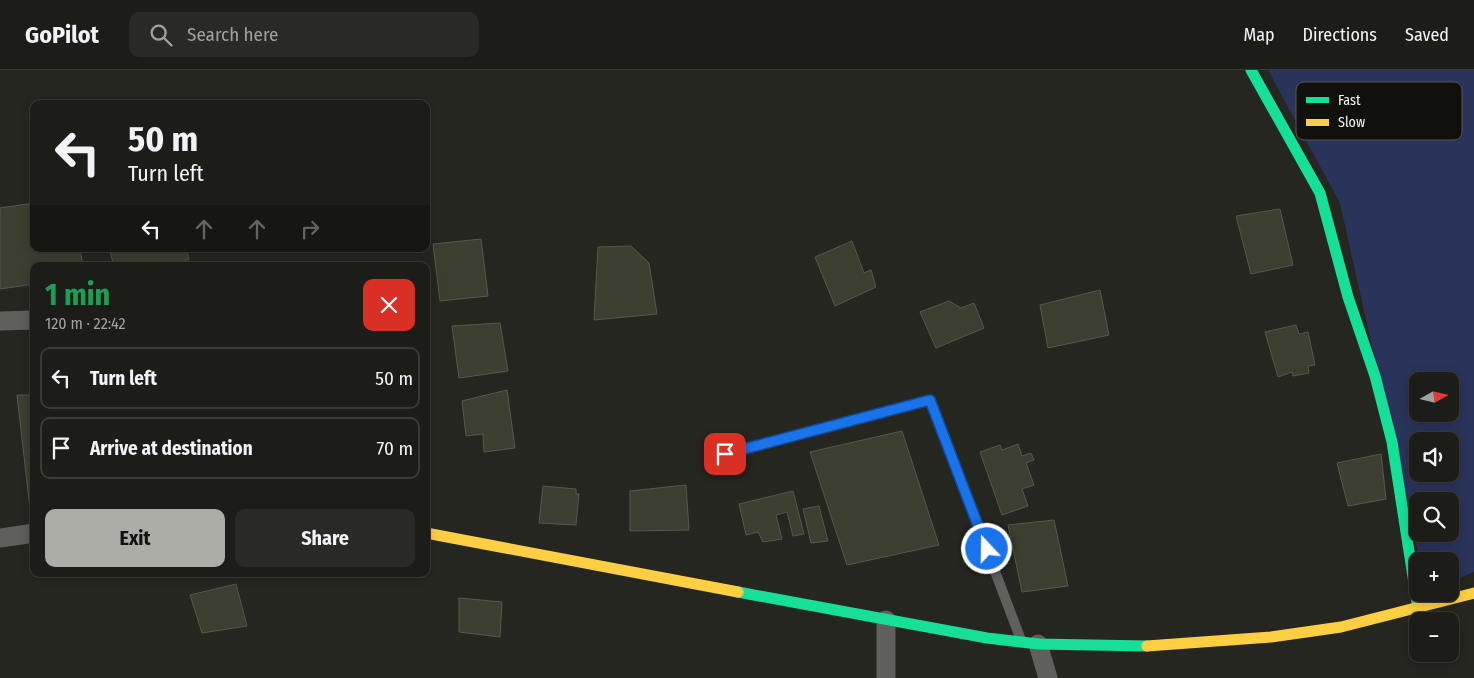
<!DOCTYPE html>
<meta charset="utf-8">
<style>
body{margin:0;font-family:"Fira Sans Condensed",sans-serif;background:#292925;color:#f1f3f6;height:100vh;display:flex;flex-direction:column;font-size:19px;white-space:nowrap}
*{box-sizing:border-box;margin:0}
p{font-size:16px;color:#a0a1a2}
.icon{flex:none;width:28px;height:28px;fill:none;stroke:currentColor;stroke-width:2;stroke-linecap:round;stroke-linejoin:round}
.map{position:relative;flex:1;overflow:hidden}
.side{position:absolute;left:30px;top:192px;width:400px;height:315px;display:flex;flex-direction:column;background:#1c1c18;border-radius:10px;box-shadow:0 2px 12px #0003,0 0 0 1px #3a3a37}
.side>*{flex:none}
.hud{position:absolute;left:30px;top:30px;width:400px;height:152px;border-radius:10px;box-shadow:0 2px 12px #0003,0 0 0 1px #3a3a37;background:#1c1c18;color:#f1f3f6;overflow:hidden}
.needle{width:32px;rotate:82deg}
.fabs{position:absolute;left:1409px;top:302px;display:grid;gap:10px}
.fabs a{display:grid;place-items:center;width:50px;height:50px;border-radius:10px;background:#1c1c18;box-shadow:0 2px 12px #0003,0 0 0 1px #3a3a37;font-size:25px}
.pin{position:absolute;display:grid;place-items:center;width:42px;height:42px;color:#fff;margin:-21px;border-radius:10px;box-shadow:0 2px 8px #0006}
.me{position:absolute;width:55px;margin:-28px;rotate:339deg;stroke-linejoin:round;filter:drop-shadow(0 0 4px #0008)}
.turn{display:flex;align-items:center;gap:18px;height:105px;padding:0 15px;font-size:22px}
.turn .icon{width:65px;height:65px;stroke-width:2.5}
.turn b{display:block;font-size:35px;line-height:42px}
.lanes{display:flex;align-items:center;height:48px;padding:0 15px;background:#0003;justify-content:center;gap:25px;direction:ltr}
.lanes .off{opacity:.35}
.round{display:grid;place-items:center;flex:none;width:52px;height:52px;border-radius:10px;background:#292925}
.summary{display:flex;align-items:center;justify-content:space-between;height:85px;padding:0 15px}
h1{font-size:30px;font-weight:700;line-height:38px;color:#1e9e55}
.button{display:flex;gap:10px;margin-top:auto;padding:10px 15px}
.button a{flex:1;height:58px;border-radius:10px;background:#acada6;color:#111;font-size:20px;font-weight:700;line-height:58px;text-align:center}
.button a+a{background:#292925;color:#f1f3f6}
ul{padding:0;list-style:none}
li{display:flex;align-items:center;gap:15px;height:62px;margin:0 10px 8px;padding:0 5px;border:2px solid #3a3a37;border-radius:10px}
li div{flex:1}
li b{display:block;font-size:19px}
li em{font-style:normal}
header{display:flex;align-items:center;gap:30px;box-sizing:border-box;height:70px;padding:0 25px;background:#1c1c18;border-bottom:1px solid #3a3a37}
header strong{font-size:24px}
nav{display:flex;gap:28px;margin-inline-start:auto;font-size:18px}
.search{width:350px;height:45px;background:#292925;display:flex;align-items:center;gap:12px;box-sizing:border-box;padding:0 18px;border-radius:10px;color:#a0a1a2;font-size:19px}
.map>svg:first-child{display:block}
.green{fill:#2a345a;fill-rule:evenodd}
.building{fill:#3c3e2f;stroke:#565852}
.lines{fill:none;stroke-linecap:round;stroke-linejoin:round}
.lane{stroke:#5f605b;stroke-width:10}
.street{stroke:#5f605b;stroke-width:19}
.fast{stroke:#16e098;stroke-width:11}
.slow{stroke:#ffcf43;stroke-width:11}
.route-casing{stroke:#114b97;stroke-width:12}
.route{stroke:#1a73e8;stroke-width:9}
.key{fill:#10110c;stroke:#545650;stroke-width:1}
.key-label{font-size:14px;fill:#f4f6ee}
</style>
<header>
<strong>GoPilot</strong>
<div class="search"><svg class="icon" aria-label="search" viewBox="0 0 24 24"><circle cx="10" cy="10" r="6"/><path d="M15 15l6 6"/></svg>Search here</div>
<nav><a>Map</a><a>Directions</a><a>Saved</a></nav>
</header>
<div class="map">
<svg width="1474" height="608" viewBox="0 0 1474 608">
<rect width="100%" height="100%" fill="#252620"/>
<path class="green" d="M1268 0H1474V502L1450 512V491H1420L1340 133ZM1418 311H1450V344H1418ZM1418 371H1450V404H1418ZM1418 431H1450V464H1418Z"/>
<g class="building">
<path d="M34 133V179H80L83 196H34V214L0 219V138Z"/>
<path d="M1280 139 1293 195 1251 204 1236 146Z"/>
<path d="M481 169 488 226 440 231 433 174Z"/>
<path d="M852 171 864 203 871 200 876 217 835 236 815 187Z"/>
<path d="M631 176 649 193 657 244 594 250 598 177Z"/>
<path d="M109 179H186L189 189 173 196H114Z"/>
<path d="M1100 220 1109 265 1048 278 1040 235Z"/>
<path d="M949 231 961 238 974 233 984 258 936 278 920 242Z"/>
<path d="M500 253 508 301 459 308 452 256Z"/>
<path d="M1296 255 1299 264 1308 262 1315 295 1308 296 1309 303 1293 306 1292 302 1278 307 1265 262Z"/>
<path d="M507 320 515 378 484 382 483 364 466 366 462 331Z"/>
<path d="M17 325H34V438L30 439Z"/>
<path d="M902 361 939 475 847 495 810 382Z"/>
<path d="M1018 374 1022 386 1031 383 1034 390 1026 393 1034 415 1022 419 1028 436 1002 445 980 382 1000 375 1002 380Z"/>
<path d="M1381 384 1386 429 1348 436 1337 393Z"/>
<path d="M686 415 689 460 630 461V421Z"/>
<path d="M543 416 576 419V424H579L576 455 539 453Z"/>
<path d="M793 421 804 464 793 466 787 442 776 445 782 469 763 472 758 462 746 465 739 434Z"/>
<path d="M819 436 828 471 811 473 803 439Z"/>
<path d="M1054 450 1068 516 1022 522 1008 455Z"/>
<path d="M236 514 247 556 202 563 190 525Z"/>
<path d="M459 528 502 532 500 567 459 562Z"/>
</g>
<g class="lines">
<path class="lane" d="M725 384 930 330 1021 570"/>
<g class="street">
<path d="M0 251 34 250"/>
<path d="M0 468 34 463"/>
<path d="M886 550V608"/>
<path d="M1038 574 1048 608"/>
</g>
<g class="fast">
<path d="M1251 0 1320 123 1348 227 1375 306 1392 372 1418 539"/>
<path d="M738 522 987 568 1038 574 1147 576"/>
</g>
<g class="slow">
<path d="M426 463 738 522"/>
<path d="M1147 576 1271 567 1341 557 1474 523"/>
</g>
</g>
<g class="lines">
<defs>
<path id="route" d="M725 384 930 330 987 479"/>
</defs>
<use href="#route" class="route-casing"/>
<use href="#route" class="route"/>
</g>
<rect x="1296" y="12" width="166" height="58" rx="8" class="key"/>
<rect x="1306" y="27" width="23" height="6" fill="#16e098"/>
<rect x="1306" y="49" width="23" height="7" fill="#ffcf43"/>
<g class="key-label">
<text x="1338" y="35">Fast</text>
<text x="1338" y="57">Slow</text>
</g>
</svg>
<div class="fabs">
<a><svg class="needle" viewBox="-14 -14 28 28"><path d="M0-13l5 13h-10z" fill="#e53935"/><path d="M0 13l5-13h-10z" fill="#a0a1a2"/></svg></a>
<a><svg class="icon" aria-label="sound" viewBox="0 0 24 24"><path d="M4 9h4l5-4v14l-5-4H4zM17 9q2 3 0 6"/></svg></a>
<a><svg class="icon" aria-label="search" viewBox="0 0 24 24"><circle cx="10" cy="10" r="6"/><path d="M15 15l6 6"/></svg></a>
<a>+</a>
<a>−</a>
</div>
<div class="pin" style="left:725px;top:384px;background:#d93025"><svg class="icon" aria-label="arrive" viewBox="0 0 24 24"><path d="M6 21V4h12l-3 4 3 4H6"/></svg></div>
<svg class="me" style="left:987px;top:479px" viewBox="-20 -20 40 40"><circle r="17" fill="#1a73e8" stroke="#fff" stroke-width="3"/><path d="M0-11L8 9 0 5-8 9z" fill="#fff"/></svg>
<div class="hud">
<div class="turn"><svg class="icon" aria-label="left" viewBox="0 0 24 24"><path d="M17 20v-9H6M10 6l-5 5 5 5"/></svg><div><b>50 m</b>Turn left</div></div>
<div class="lanes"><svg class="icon" aria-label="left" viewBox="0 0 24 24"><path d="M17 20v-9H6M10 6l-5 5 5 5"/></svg><svg class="icon off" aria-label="ahead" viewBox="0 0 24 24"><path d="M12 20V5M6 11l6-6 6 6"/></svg><svg class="icon off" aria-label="ahead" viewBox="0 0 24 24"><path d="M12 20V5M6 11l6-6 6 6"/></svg><svg class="icon off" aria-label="right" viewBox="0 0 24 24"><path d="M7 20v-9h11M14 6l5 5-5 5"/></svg></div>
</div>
<section class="side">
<div class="summary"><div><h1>1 min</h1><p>120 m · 22:42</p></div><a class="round" style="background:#d93025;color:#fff"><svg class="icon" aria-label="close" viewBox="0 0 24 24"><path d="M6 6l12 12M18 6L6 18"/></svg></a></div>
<ul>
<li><svg class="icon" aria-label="left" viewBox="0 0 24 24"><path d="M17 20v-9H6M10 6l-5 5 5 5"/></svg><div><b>Turn left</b></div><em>50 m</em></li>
<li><svg class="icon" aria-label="arrive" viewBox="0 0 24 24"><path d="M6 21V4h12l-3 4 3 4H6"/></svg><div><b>Arrive at destination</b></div><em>70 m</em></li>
</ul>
<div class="button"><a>Exit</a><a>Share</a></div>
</section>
</div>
